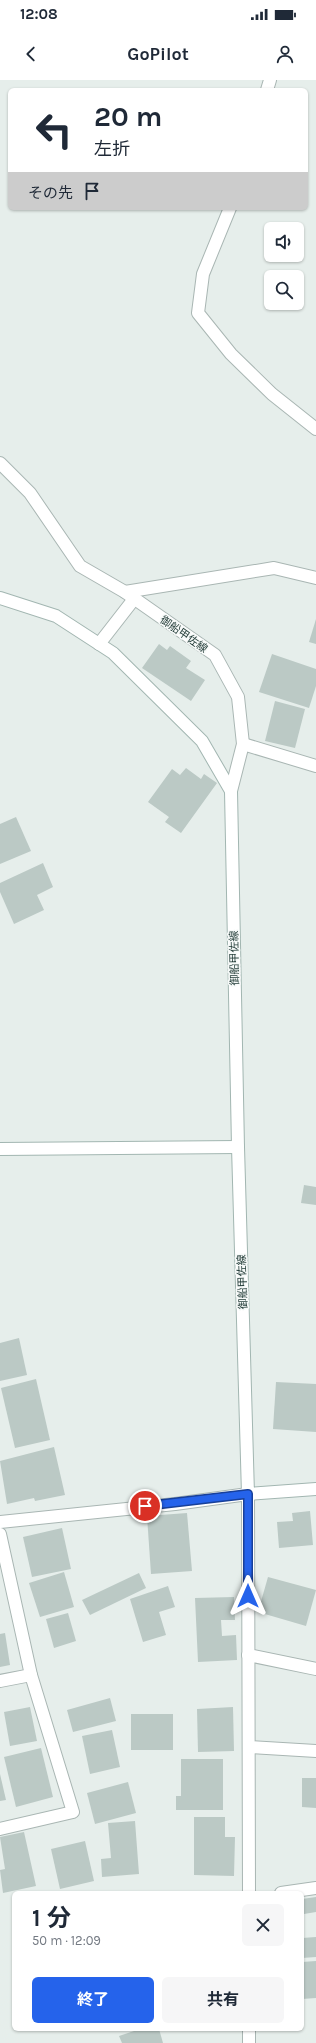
<!DOCTYPE html>
<html lang="ja">
<meta charset="utf-8">
<style>
body{margin:0;font-family:Karla,"Noto Sans JP",sans-serif;background:#f6f6f7;color:#1f2937;height:100vh;display:flex;flex-direction:column;font-size:15px;white-space:nowrap}
*{box-sizing:border-box;margin:0}
p{font-size:13px;color:#747a83}
.icon{flex:none;width:22px;height:22px;fill:none;stroke:currentColor;stroke-width:2;stroke-linecap:round;stroke-linejoin:round}
.map{position:relative;flex:1;overflow:hidden}
.sheet{position:absolute;left:12px;top:1811px;width:292px;height:140px;display:flex;flex-direction:column;background:#fff;border-radius:6px;box-shadow:0 1px 3px #0004}
.sheet>*{flex:none}
.guide{position:absolute;left:8px;top:8px;width:300px;height:122px;border-radius:6px;box-shadow:0 1px 3px #0004;background:#fff;color:#1f2937;overflow:hidden}
.controls{position:absolute;left:264px;top:142px;display:grid;gap:8px}
.controls a{display:grid;place-items:center;width:40px;height:40px;border-radius:6px;background:#fff;box-shadow:0 1px 3px #0004;font-size:20px}
.pin{position:absolute;display:grid;place-items:center;width:34px;height:34px;color:#fff;margin:-17px;border:2px solid #fff;border-radius:50%;box-shadow:0 1px 4px #0007}
.me{position:absolute;width:44px;margin:-22px;rotate:0deg;stroke-linejoin:round;filter:drop-shadow(0 0 3px #0008)}
.turn{display:flex;align-items:center;gap:14px;height:84px;padding:0 20px;font-size:18px}
.turn .icon{width:52px;height:52px;stroke-width:2.5}
.turn b{display:block;font-size:28px;line-height:34px}
.then{display:flex;align-items:center;height:38px;padding:0 20px;background:#0003;gap:8px;font-size:15px}
.round{display:grid;place-items:center;flex:none;width:42px;height:42px;border-radius:6px;background:#f6f6f7}
.overview{display:flex;align-items:center;justify-content:space-between;height:68px;padding:0 20px}
h1{font-size:24px;font-weight:700;line-height:30px}
.action{display:flex;gap:8px;margin-top:auto;padding:8px 20px}
.action a{flex:1;height:46px;border-radius:6px;background:#2563eb;color:#fff;font-size:16px;font-weight:700;line-height:46px;text-align:center}
.action a+a{background:#f6f6f7;color:#1f2937}
.status{display:flex;justify-content:space-between;align-items:center;height:28px;padding:0 20px;background:#fff;direction:ltr}
.status svg{height:11px;fill:currentColor}
header{display:flex;justify-content:space-between;align-items:center;height:52px;padding:0 20px;background:#fff;font-size:18px;font-weight:700}
.map>svg:first-child{display:block}
.building{fill:#bbc9c5}
.lines{fill:none;stroke-linecap:round;stroke-linejoin:round}
.street-casing{stroke:#a9b6b3;stroke-width:14}
.secondary-casing{stroke:#a2b6b1;stroke-width:14}
.street{stroke:#fff;stroke-width:12}
.secondary{stroke:#fff;stroke-width:12}
.route-casing{stroke:#184099;stroke-width:10}
.route{stroke:#2563eb;stroke-width:7}
.labels{text-anchor:middle;stroke-width:3;stroke-linejoin:round;paint-order:stroke}
.street-label{font-size:11px;fill:#263f3b;stroke:#f7faf9}
</style>
<div class="status"><b>12:08</b><svg viewBox="0 0 49 12"><path d="M0 12V9h3v3zM5 12V6h3v6zM10 12V3h3v9zM15 12V0h3v12zM26 1h20v11H26zM47 4h2v5h-2z"/></svg></div>
<header><svg class="icon" aria-label="back" viewBox="0 0 24 24"><path d="M15 5l-7 7 7 7"/></svg>GoPilot<svg class="icon" aria-label="person" viewBox="0 0 24 24"><circle cx="12" cy="8" r="4"/><path d="M4 21q1-7 8-7t8 7"/></svg></header>
<div class="map">
<svg width="316" height="1963" viewBox="0 0 316 1963">
<rect width="100%" height="100%" fill="#e6eeeb"/>
<g class="building">
<path d="M316 539V564L309 562Z"/>
<path d="M159 564 167 570 170 566 191 581 186 588 205 600 191 621 142 588Z"/>
<path d="M272 574 316 589V606L309 628 259 612Z"/>
<path d="M275 621 305 629 295 668 265 661Z"/>
<path d="M186 688 201 699 204 694 217 703 181 753 165 742 169 737 148 722 172 689 180 695Z"/>
<path d="M16 737 31 771 0 784V744Z"/>
<path d="M43 783 53 807 37 815 44 830 14 844 0 812V803Z"/>
<path d="M304 1105 316 1107V1125L301 1123Z"/>
<path d="M19 1258 27 1295 0 1301V1263Z"/>
<path d="M36 1299 50 1360 15 1368 1 1308Z"/>
<path d="M276 1302 316 1304V1352L273 1349Z"/>
<path d="M54 1367 65 1415 35 1421 34 1418 7 1424 0 1381Z"/>
<path d="M310 1431 313 1465 279 1468 277 1442 293 1441 292 1433Z"/>
<path d="M187 1433 192 1491 151 1494 147 1436Z"/>
<path d="M62 1448 71 1489 32 1497 23 1457Z"/>
<path d="M64 1492 74 1527 40 1537 29 1503Z"/>
<path d="M139 1493 146 1508 90 1535 82 1520Z"/>
<path d="M268 1497 316 1510 306 1546 258 1532Z"/>
<path d="M168 1506 175 1527 159 1532 166 1555 143 1562 130 1519Z"/>
<path d="M234 1517 235 1540H221L222 1556 236 1555 237 1580 198 1582 195 1518Z"/>
<path d="M68 1533 76 1561 54 1568 46 1539Z"/>
<path d="M5 1553 10 1585 0 1587V1554Z"/>
<path d="M110 1618 116 1641 73 1652 67 1630Z"/>
<path d="M30 1627 37 1661 10 1666 4 1632Z"/>
<path d="M233 1627 234 1671 198 1672 197 1629Z"/>
<rect x="131" y="1634" width="42" height="36"/>
<path d="M112 1650 120 1687 90 1694 82 1656Z"/>
<path d="M41 1668 53 1717 16 1727 4 1677Z"/>
<path d="M181 1679H223V1730H176V1716H181Z"/>
<path d="M0 1694 6 1720 0 1721Z"/>
<path d="M302 1698H316V1728L302 1727Z"/>
<path d="M128 1702 136 1733 95 1744 87 1713Z"/>
<path d="M194 1737H225V1757H235L234 1796 194 1795Z"/>
<path d="M135 1741 139 1794 102 1797 101 1779 111 1778 108 1743Z"/>
<path d="M24 1752 36 1806 3 1813 0 1790 5 1789 0 1757Z"/>
<path d="M85 1761 94 1801 60 1809 51 1769Z"/>
<path d="M316 1817V1832L304 1834 302 1819Z"/>
<path d="M316 1857V1877L302 1878V1858Z"/>
<path d="M316 1881V1918L302 1919V1882Z"/>
<path d="M140 1949H159L163 1963H122L119 1956Z"/>
</g>
<g class="lines">
<defs>
<g id="street">
<path d="M267 10 270 0"/>
<path d="M230 128 203 194 198 233 231 274 272 314 316 349"/>
<path d="M0 383 30 413 80 486 125 512 215 575 238 617 243 664 231 711"/>
<path d="M125 512 274 488 316 498"/>
<path d="M99 564 134 519"/>
<path d="M243 664 316 686"/>
<path d="M0 1442 175 1424 248 1414 249 1813"/>
<path d="M0 1454 31 1595 73 1732 0 1749"/>
<path d="M248 1575 316 1589"/>
<path d="M0 1601 31 1595"/>
<path d="M249 1667 316 1671"/>
<path d="M281 1813 316 1808"/>
<path d="M249 1949V1963"/>
</g>
<g id="secondary">
<path d="M0 518 56 536 113 573 202 661 231 711 238 1067 248 1414 316 1409"/>
<path d="M0 1069 238 1067"/>
</g>
</defs>
<use href="#street" class="street-casing"/>
<use href="#secondary" class="secondary-casing"/>
<use href="#street" class="street"/>
<use href="#secondary" class="secondary"/>
</g>
<g class="lines">
<defs>
<path id="route" d="M145 1426 248 1414V1516"/>
</defs>
<use href="#route" class="route-casing"/>
<use href="#route" class="route"/>
</g>
<g class="labels">
<g class="street-label">
<text transform="translate(184 554) rotate(35)" y="4">御船甲佐線</text>
<text transform="translate(234 878) rotate(-91)" y="4">御船甲佐線</text>
<text transform="translate(242 1202) rotate(-92)" y="4">御船甲佐線</text>
</g>
</g>
</svg>
<div class="controls">
<a><svg class="icon" aria-label="sound" viewBox="0 0 24 24"><path d="M4 9h4l5-4v14l-5-4H4zM17 9q2 3 0 6"/></svg></a>
<a><svg class="icon" aria-label="search" viewBox="0 0 24 24"><circle cx="10" cy="10" r="6"/><path d="M15 15l6 6"/></svg></a>
</div>
<div class="pin" style="left:145px;top:1426px;background:#d93025"><svg class="icon" aria-label="arrive" viewBox="0 0 24 24"><path d="M6 21V4h12l-3 4 3 4H6"/></svg></div>
<svg class="me" style="left:248px;top:1516px" viewBox="-20 -20 40 40"><path d="M0-17L14 15 0 8-14 15z" fill="#2563eb" stroke="#fff" stroke-width="4"/></svg>
<div class="guide">
<div class="turn"><svg class="icon" aria-label="left" viewBox="0 0 24 24"><path d="M17 20v-9H6M10 6l-5 5 5 5"/></svg><div><b>20 m</b>左折</div></div>
<div class="then">その先<svg class="icon" aria-label="arrive" viewBox="0 0 24 24"><path d="M6 21V4h12l-3 4 3 4H6"/></svg></div>
</div>
<section class="sheet">
<div class="overview"><div><h1>1 分</h1><p>50 m · 12:09</p></div><a class="round"><svg class="icon" aria-label="close" viewBox="0 0 24 24"><path d="M6 6l12 12M18 6L6 18"/></svg></a></div>
<div class="action"><a>終了</a><a>共有</a></div>
</section>
</div>
